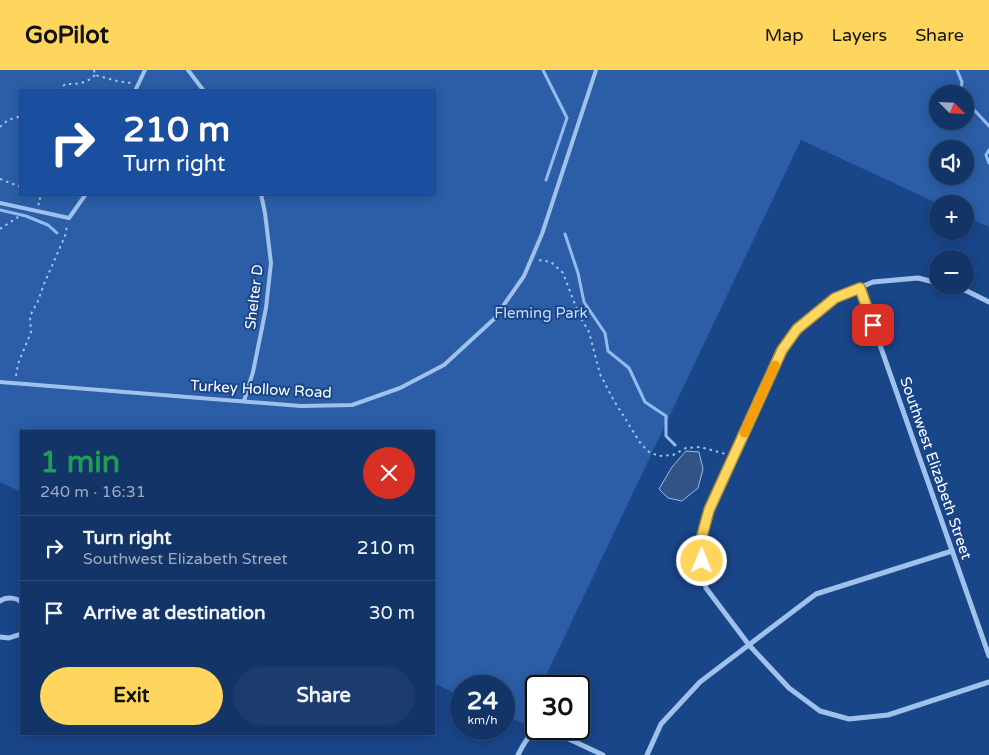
<!DOCTYPE html>
<meta charset="utf-8">
<style>
body{margin:0;font-family:"Varela Round",sans-serif;background:#1c3c6d;color:#f1f3f6;height:100vh;display:flex;flex-direction:column;font-size:19px;white-space:nowrap}
*{box-sizing:border-box;margin:0}
p{font-size:16px;color:#9daac0}
.icon{flex:none;width:28px;height:28px;fill:none;stroke:currentColor;stroke-width:2;stroke-linecap:round;stroke-linejoin:round}
.map{position:relative;flex:1;overflow:hidden}
.side{position:absolute;left:20px;top:360px;width:415px;height:305px;display:flex;flex-direction:column;background:#133467;border-radius:0px;box-shadow:0 2px 12px #0003,0 0 0 1px #324f7b}
.side>*{flex:none}
.top-card{position:absolute;left:20px;top:20px;width:415px;height:105px;border-radius:0px;box-shadow:0 2px 12px #0003,0 0 0 1px #324f7b;background:#1a4fa0;color:#fff;overflow:hidden}
.needle{width:32px;rotate:114deg}
.fabs{position:absolute;left:929px;top:15px;display:grid;gap:10px}
.fabs a{display:grid;place-items:center;width:45px;height:45px;border-radius:50%;background:#133467;box-shadow:0 2px 12px #0003,0 0 0 1px #324f7b;font-size:25px}
.speed{position:absolute;left:450px;top:605px;display:flex;gap:10px;font-size:25px;font-weight:700;text-align:center}
.speed>*{display:grid;place-content:center;width:65px;height:65px;border-radius:50%;background:#133467;box-shadow:0 2px 12px #0003,0 0 0 1px #324f7b;line-height:1}
.speed small{font-size:12px;font-weight:400}
.speed .limit{border:2px solid #111;border-radius:8px;background:#fff;color:#111}
.pin{position:absolute;display:grid;place-items:center;width:42px;height:42px;color:#fff;margin:-21px;border-radius:10px;box-shadow:0 2px 8px #0006}
.me{position:absolute;width:55px;margin:-28px;rotate:1deg;stroke-linejoin:round;filter:drop-shadow(0 0 4px #0008)}
.turn{display:flex;align-items:center;gap:18px;height:105px;padding:0 20px;font-size:22px}
.turn .icon{width:65px;height:65px;stroke-width:2.5}
.turn b{display:block;font-size:35px;line-height:42px}
.round{display:grid;place-items:center;flex:none;width:52px;height:52px;border-radius:26px;background:#1c3c6d}
.headline{display:flex;align-items:center;justify-content:space-between;height:85px;padding:0 20px}
h1{font-size:30px;font-weight:700;line-height:38px;color:#1e9e55}
.action{display:flex;gap:10px;margin-top:auto;padding:10px 20px}
.action a{flex:1;height:58px;border-radius:30px;background:#ffd65d;color:#111;font-size:20px;font-weight:700;line-height:58px;text-align:center}
.action a+a{background:#1c3c6d;color:#f1f3f6}
ul{padding:0;list-style:none}
li{display:flex;align-items:center;gap:15px;height:65px;padding:0 20px;border-top:1px solid #324f7b}
li div{flex:1}
li b{display:block;font-size:19px}
li em{font-style:normal}
header{display:flex;align-items:center;gap:30px;box-sizing:border-box;height:70px;padding:0 25px;background:#ffd65d;color:#111}
header strong{font-size:24px}
nav{display:flex;gap:28px;margin-inline-start:auto;font-size:18px}
.map>svg:first-child{display:block}
.green{fill:#2b5ea7;fill-rule:evenodd}
.water{fill:#325485;stroke:#93bbf0}
.lines{fill:none;stroke-linecap:round;stroke-linejoin:round}
.stream{stroke:#93bbf0;stroke-width:3}
.path{stroke:#a1c1ed;stroke-width:2;stroke-dasharray:2.5 4;stroke-linecap:butt}
.service{stroke:#a1c1ed;stroke-width:4}
.minor{stroke:#a1c1ed;stroke-width:5}
.route-casing{stroke:#a68b3c;stroke-width:12}
.route{stroke:#ffd65d;stroke-width:9}
.slow{stroke:#f59e0b;stroke-width:9}
.labels{text-anchor:middle;stroke-width:4;stroke-linejoin:round;paint-order:stroke}
.street-label{font-size:15px;fill:#fff;stroke:#194589}
.park-label{font-size:15px;fill:#c6dcfa;stroke:#194589}
</style>
<header>
<strong>GoPilot</strong>
<nav><a>Map</a><a>Layers</a><a>Share</a></nav>
</header>
<div class="map">
<svg width="989" height="685" viewBox="0 0 989 685">
<rect width="100%" height="100%" fill="#194589"/>
<path class="green" d="M0 0H989V157L965 146V134H939L801 70 541 616H536V627L524 654 504 645V616H461V626L434 613V361H21V422L0 412ZM21 21H434V124H21ZM938 24H965V51H938ZM938 79H965V106H938Z"/>
<path class="water" d="M686 381 699 382 703 399 698 418 682 431 668 428 659 419 672 397Z"/>
<g class="lines">
<g class="stream">
<path d="M543 0 567 48 546 110"/>
<path d="M957 0 962 12 960 24"/>
<path d="M965 30 989 56"/>
<path d="M989 80 986 85 989 93"/>
<path d="M0 140 26 146 48 155 57 163"/>
<path d="M565 164 578 203 584 232 605 263 608 281 629 298 645 332 666 346V366L675 375"/>
</g>
<g class="path">
<path d="M94 0 95 5 117 11 131 13"/>
<path d="M59 21 65 14C77 14 86 14 95 5"/>
<path d="M0 57 8 50 18 47 21 49"/>
<path d="M0 109 21 117"/>
<path d="M38 135 41 131 38 124"/>
<path d="M0 159 21 145"/>
<path d="M539 190 551 192 563 203 579 245 589 262 600 304 613 329 641 374 649 382 659 386 673 385 686 378 700 377 726 384"/>
<path d="M16 306 18 294 31 262 30 246 38 231 44 214 65 166 67 156"/>
</g>
<g class="service">
<path d="M188 0 204 21"/>
<path d="M135 21 145 0"/>
<path d="M0 133 69 148 86 124"/>
<path d="M0 312 301 336 352 335 400 318 444 295 494 249 524 206 542 164 596 0"/>
<path d="M244 331 253 302 266 238 271 193 265 143 261 124"/>
</g>
<g class="minor">
<path d="M938 213 918 208 873 212 835 228 797 259 782 280 709 440 699 477 706 518 749 575 789 618 820 641 849 649 888 645 989 612"/>
<path d="M949 216 967 221 989 232"/>
<path d="M860 218 989 586"/>
<path d="M0 531C6 527 16 527 21 532"/>
<path d="M0 567 9 568 21 564"/>
<path d="M518 685C527 667 531 658 554 662L603 685"/>
<path d="M647 685 661 654 700 612 816 524 952 481"/>
</g>
</g>
<g class="lines">
<defs>
<path id="route" d="M702 491 699 477 709 440 782 280 797 259 835 228 860 218 873 255"/>
</defs>
<use href="#route" class="route-casing"/>
<use href="#route" class="route"/>
<path class="slow" d="M744 363 775 295"/>
</g>
<g class="labels">
<g class="street-label">
<text transform="translate(254 227) rotate(-83)" y="5">Shelter D</text>
<text transform="translate(261 319) rotate(3)" y="5">Turkey Hollow Road</text>
<text transform="translate(936 398) rotate(71)" y="5">Southwest Elizabeth Street</text>
</g>
<g class="park-label">
<text x="541" y="248">Fleming Park</text>
</g>
</g>
</svg>
<div class="fabs">
<a><svg class="needle" viewBox="-14 -14 28 28"><path d="M0-13l5 13h-10z" fill="#e53935"/><path d="M0 13l5-13h-10z" fill="#9daac0"/></svg></a>
<a><svg class="icon" aria-label="sound" viewBox="0 0 24 24"><path d="M4 9h4l5-4v14l-5-4H4zM17 9q2 3 0 6"/></svg></a>
<a>+</a>
<a>−</a>
</div>
<div class="speed"><div>24<small>km/h</small></div><div class="limit">30</div></div>
<div class="pin" style="left:873px;top:255px;background:#d93025"><svg class="icon" aria-label="arrive" viewBox="0 0 24 24"><path d="M6 21V4h12l-3 4 3 4H6"/></svg></div>
<svg class="me" style="left:702px;top:491px" viewBox="-20 -20 40 40"><circle r="17" fill="#ffd65d" stroke="#fff" stroke-width="3"/><path d="M0-11L8 9 0 5-8 9z" fill="#fff"/></svg>
<div class="top-card">
<div class="turn"><svg class="icon" aria-label="right" viewBox="0 0 24 24"><path d="M7 20v-9h11M14 6l5 5-5 5"/></svg><div><b>210 m</b>Turn right</div></div>
</div>
<section class="side">
<div class="headline"><div><h1>1 min</h1><p>240 m · 16:31</p></div><a class="round" style="background:#d93025;color:#fff"><svg class="icon" aria-label="close" viewBox="0 0 24 24"><path d="M6 6l12 12M18 6L6 18"/></svg></a></div>
<ul>
<li><svg class="icon" aria-label="right" viewBox="0 0 24 24"><path d="M7 20v-9h11M14 6l5 5-5 5"/></svg><div><b>Turn right</b><p>Southwest Elizabeth Street</p></div><em>210 m</em></li>
<li><svg class="icon" aria-label="arrive" viewBox="0 0 24 24"><path d="M6 21V4h12l-3 4 3 4H6"/></svg><div><b>Arrive at destination</b></div><em>30 m</em></li>
</ul>
<div class="action"><a>Exit</a><a>Share</a></div>
</section>
</div>
